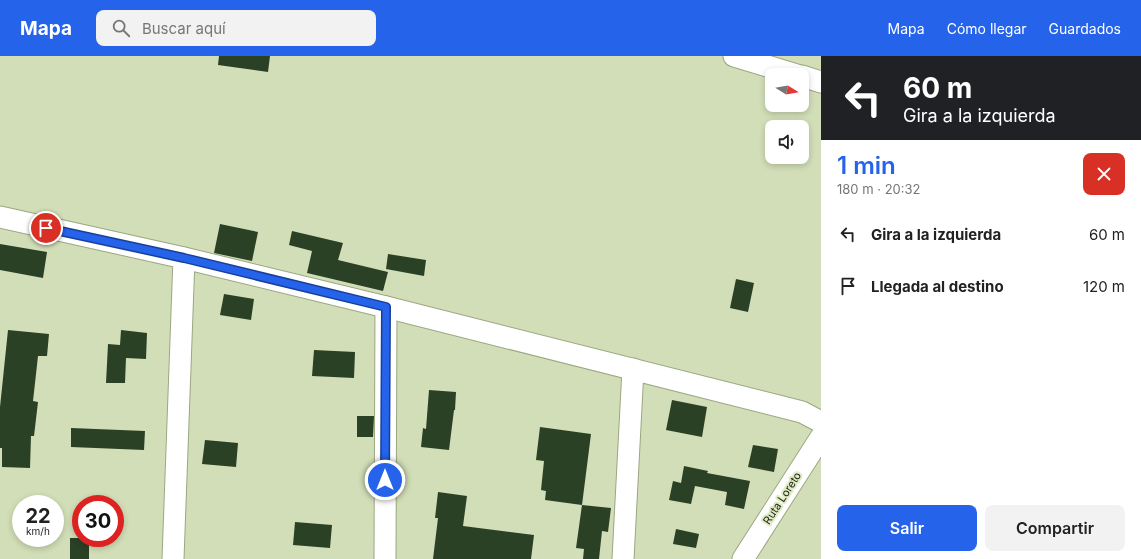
<!DOCTYPE html>
<html lang="es">
<meta charset="utf-8">
<style>
body{margin:0;font-family:Inter,sans-serif;background:#f2f2f2;color:#222;height:100vh;display:flex;flex-direction:column;font-size:15px;white-space:nowrap}
*{box-sizing:border-box;margin:0}
p{font-size:13px;color:#767676}
.icon{flex:none;width:22px;height:22px;fill:none;stroke:currentColor;stroke-width:2;stroke-linecap:round;stroke-linejoin:round}
.map{position:relative;flex:1;overflow:hidden}
.side{display:flex;flex-direction:column;background:#fff;width:320px}
.side>*{flex:none}
.hud{background:#202124;color:#fff;overflow:hidden}
.needle{width:26px;rotate:101deg}
.controls{position:absolute;left:765px;top:12px;display:grid;gap:8px}
.controls a{display:grid;place-items:center;width:44px;height:44px;border-radius:8px;background:#fff;box-shadow:0 2px 6px #0003;font-size:20px}
.speed{position:absolute;left:12px;top:439px;display:flex;gap:8px;font-size:20px;font-weight:700;text-align:center}
.speed>*{display:grid;place-content:center;width:52px;height:52px;border-radius:50%;background:#fff;box-shadow:0 2px 6px #0003;line-height:1}
.speed small{font-size:10px;font-weight:400}
.speed .limit{border:6px solid #d22;background:#fff;color:#111}
.pin{position:absolute;display:grid;place-items:center;width:34px;height:34px;color:#fff;margin:-17px;border:2px solid #fff;border-radius:50%;box-shadow:0 1px 4px #0007}
.me{position:absolute;width:44px;margin:-22px;rotate:0deg;stroke-linejoin:round;filter:drop-shadow(0 0 3px #0008)}
.turn{display:flex;align-items:center;gap:14px;height:84px;padding:0 16px;font-size:18px}
.turn .icon{width:52px;height:52px;stroke-width:2.5}
.turn b{display:block;font-size:28px;line-height:34px}
.round{display:grid;place-items:center;flex:none;width:42px;height:42px;border-radius:8px;background:#f2f2f2}
.overview{display:flex;align-items:center;justify-content:space-between;height:68px;padding:0 16px}
h1{font-size:24px;font-weight:600;line-height:30px;color:#2563eb}
.primary-button{display:flex;gap:8px;margin-top:auto;padding:8px 16px}
.primary-button a{flex:1;height:46px;border-radius:8px;background:#2563eb;color:#fff;font-size:16px;font-weight:600;line-height:46px;text-align:center}
.primary-button a+a{background:#f2f2f2;color:#222}
ul{padding:0;list-style:none}
li{display:flex;align-items:center;gap:12px;height:52px;padding:0 16px}
li div{flex:1}
li b{display:block;font-size:15px}
li em{font-style:normal}
header{display:flex;align-items:center;gap:24px;box-sizing:border-box;height:56px;padding:0 20px;background:#2563eb;color:#fff}
header strong{font-size:19px}
nav{display:flex;gap:22px;margin-inline-start:auto;font-size:14px}
.search{width:280px;height:36px;background:#f2f2f2;display:flex;align-items:center;gap:10px;box-sizing:border-box;padding:0 14px;border-radius:8px;color:#767676;font-size:15px}
main{display:flex;flex:1;min-height:0}
.map>svg:first-child{display:block}
.building{fill:#2a4126}
.lines{fill:none;stroke-linecap:round;stroke-linejoin:round}
.street-casing{stroke:#9ca782;stroke-width:23}
.street{stroke:#fff;stroke-width:21}
.route-casing{stroke:#184099;stroke-width:10}
.route{stroke:#2563eb;stroke-width:7}
.labels{text-anchor:middle;stroke-width:4;stroke-linejoin:round;paint-order:stroke}
.street-label{font-size:11px;fill:#252a1b;stroke:#dfebc4}
</style>
<header>
<strong>Mapa</strong>
<div class="search"><svg class="icon" aria-label="search" viewBox="0 0 24 24"><circle cx="10" cy="10" r="6"/><path d="M15 15l6 6"/></svg>Buscar aquí</div>
<nav><a>Mapa</a><a>Cómo llegar</a><a>Guardados</a></nav>
</header>
<main>
<div class="map">
<svg width="821" height="503" viewBox="0 0 821 503">
<rect width="100%" height="100%" fill="#d2deb7"/>
<g class="building">
<path d="M219 0H270L268 16 218 9Z"/>
<path d="M220 168 258 176 252 205 214 197Z"/>
<path d="M292 175 343 187 338 204 388 216 383 235 307 217 312 195 289 189Z"/>
<path d="M0 188 47 196 43 222 0 214Z"/>
<path d="M388 198 426 204 424 220 386 213Z"/>
<path d="M736 223 754 227 748 256 730 252Z"/>
<path d="M224 238 254 243 251 264 220 259Z"/>
<path d="M8 274 49 278 47 300H38L33 345 38 346 34 380H31L30 412 2 411V392H0V351Z"/>
<path d="M121 274 147 277 146 303 126 302 125 327H106L108 288 120 289Z"/>
<path d="M314 294 355 296 354 322 312 320Z"/>
<path d="M429 334 456 336 455 354H454L449 394 421 391 423 372 426 373Z"/>
<path d="M672 344 707 351 702 381 666 374Z"/>
<path d="M357 360H374L373 381H357Z"/>
<path d="M540 371 591 378 582 449 545 444 546 435 541 434 544 405 536 404Z"/>
<path d="M71 372 145 375 144 394 71 391Z"/>
<path d="M205 384 238 387 236 411 202 408Z"/>
<path d="M753 389 778 393 774 416 748 411Z"/>
<path d="M684 410 708 415 707 417 750 425 744 453 725 449 727 436 695 430 691 448 669 444 673 425 681 427Z"/>
<path d="M438 436 467 440 463 470 534 479 531 503H433L438 462H435Z"/>
<path d="M582 449 611 452 608 476 602 475 599 503H583L584 493 576 492Z"/>
<path d="M295 466 332 469 330 492 293 489Z"/>
<path d="M676 473 699 478 696 492 673 488Z"/>
<rect x="70" y="482" width="19" height="21"/>
</g>
<g class="lines">
<defs>
<g id="street">
<path d="M734 0 797 19"/>
<path d="M802 20 821 26"/>
<path d="M0 161 184 202 386 251 802 356 821 366"/>
<path d="M173 503 184 202"/>
<path d="M385 503 386 251"/>
<path d="M623 503 633 313"/>
<path d="M743 503 821 381"/>
</g>
</defs>
<use href="#street" class="street-casing"/>
<use href="#street" class="street"/>
</g>
<g class="lines">
<defs>
<path id="route" d="M46 172 184 202 386 251 385 424"/>
</defs>
<use href="#route" class="route-casing"/>
<use href="#route" class="route"/>
</g>
<g class="labels">
<g class="street-label">
<text transform="translate(782 442) rotate(-57)" y="4">Ruta Loreto</text>
</g>
</g>
</svg>
<div class="controls">
<a><svg class="needle" viewBox="-14 -14 28 28"><path d="M0-13l5 13h-10z" fill="#e53935"/><path d="M0 13l5-13h-10z" fill="#767676"/></svg></a>
<a><svg class="icon" aria-label="sound" viewBox="0 0 24 24"><path d="M4 9h4l5-4v14l-5-4H4zM17 9q2 3 0 6"/></svg></a>
</div>
<div class="speed"><div>22<small>km/h</small></div><div class="limit">30</div></div>
<div class="pin" style="left:46px;top:172px;background:#d93025"><svg class="icon" aria-label="arrive" viewBox="0 0 24 24"><path d="M6 21V4h12l-3 4 3 4H6"/></svg></div>
<svg class="me" style="left:385px;top:424px" viewBox="-20 -20 40 40"><circle r="17" fill="#2563eb" stroke="#fff" stroke-width="3"/><path d="M0-11L8 9 0 5-8 9z" fill="#fff"/></svg>
</div>
<section class="side">
<div class="hud">
<div class="turn"><svg class="icon" aria-label="left" viewBox="0 0 24 24"><path d="M17 20v-9H6M10 6l-5 5 5 5"/></svg><div><b>60 m</b>Gira a la izquierda</div></div>
</div>
<div class="overview"><div><h1>1 min</h1><p>180 m · 20:32</p></div><a class="round" style="background:#d93025;color:#fff"><svg class="icon" aria-label="close" viewBox="0 0 24 24"><path d="M6 6l12 12M18 6L6 18"/></svg></a></div>
<ul>
<li><svg class="icon" aria-label="left" viewBox="0 0 24 24"><path d="M17 20v-9H6M10 6l-5 5 5 5"/></svg><div><b>Gira a la izquierda</b></div><em>60 m</em></li>
<li><svg class="icon" aria-label="arrive" viewBox="0 0 24 24"><path d="M6 21V4h12l-3 4 3 4H6"/></svg><div><b>Llegada al destino</b></div><em>120 m</em></li>
</ul>
<div class="primary-button"><a>Salir</a><a>Compartir</a></div>
</section>
</main>
